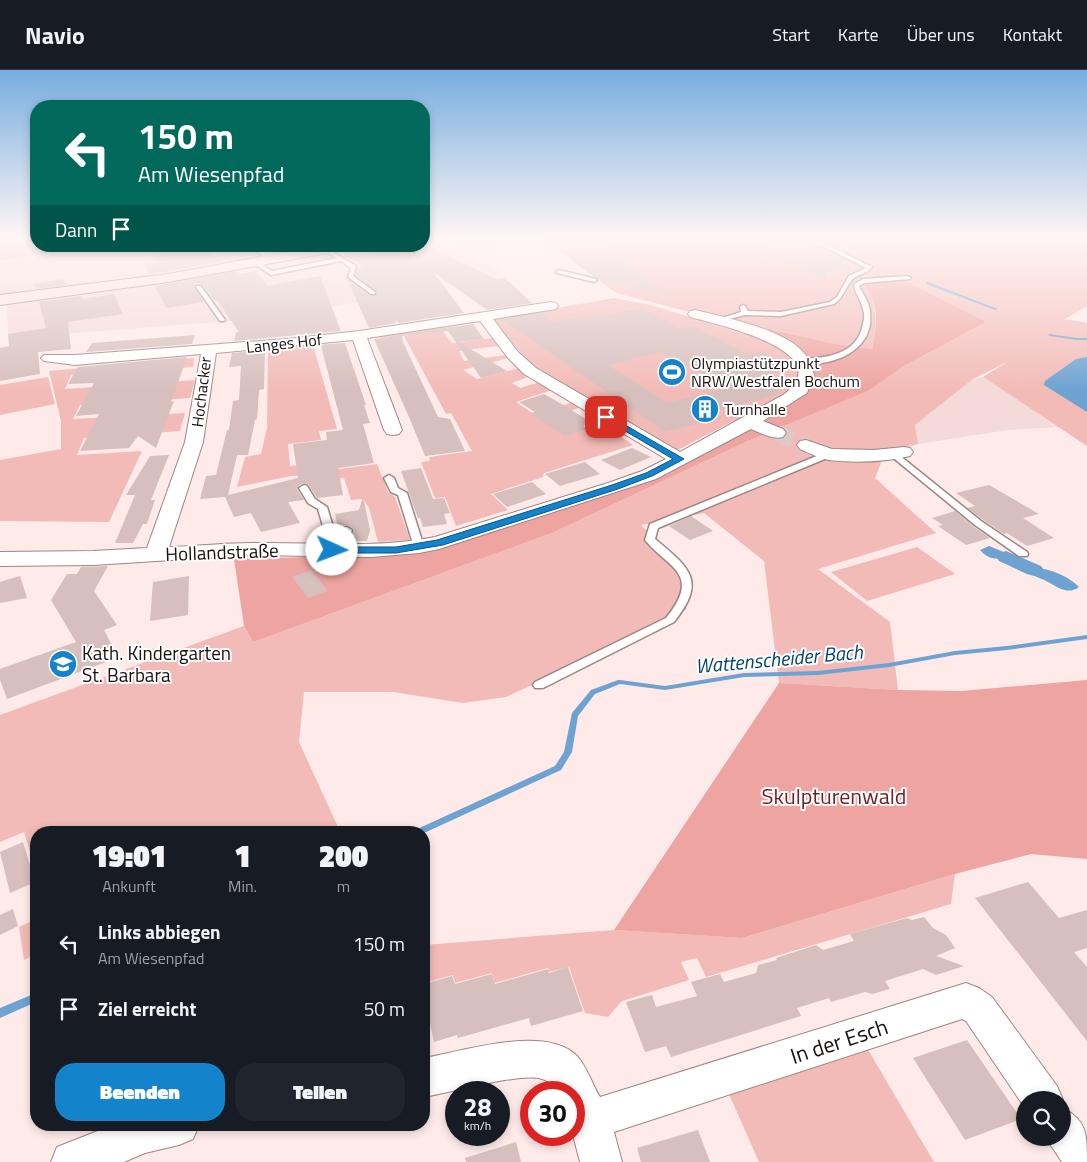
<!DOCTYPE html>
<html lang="de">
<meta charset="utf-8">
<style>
body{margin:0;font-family:"Titillium Web",sans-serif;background:#20242c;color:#f1f3f6;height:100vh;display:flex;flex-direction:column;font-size:19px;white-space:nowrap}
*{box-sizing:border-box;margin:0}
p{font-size:16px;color:#9ea1a6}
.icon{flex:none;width:28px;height:28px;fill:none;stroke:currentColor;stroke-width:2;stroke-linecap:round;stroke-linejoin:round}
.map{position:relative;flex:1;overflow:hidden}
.drawer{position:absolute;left:30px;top:756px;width:400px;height:305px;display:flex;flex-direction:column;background:#171b24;border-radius:20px;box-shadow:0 2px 8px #0003}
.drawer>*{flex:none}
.hud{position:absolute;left:30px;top:30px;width:400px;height:152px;border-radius:20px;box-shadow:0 2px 8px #0003;background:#00695c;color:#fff;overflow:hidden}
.controls{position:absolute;left:1016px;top:1021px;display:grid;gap:10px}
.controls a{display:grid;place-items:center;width:55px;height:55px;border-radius:50%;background:#171b24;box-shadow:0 2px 8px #0003;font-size:25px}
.speed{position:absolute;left:445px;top:1011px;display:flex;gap:10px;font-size:25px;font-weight:700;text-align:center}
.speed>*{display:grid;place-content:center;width:65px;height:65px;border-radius:50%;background:#171b24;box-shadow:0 2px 8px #0003;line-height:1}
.speed small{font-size:12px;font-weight:400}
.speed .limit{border:8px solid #d22;background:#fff;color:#111}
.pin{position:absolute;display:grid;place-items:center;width:42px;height:42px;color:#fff;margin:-21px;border-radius:10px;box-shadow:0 2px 8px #0006}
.me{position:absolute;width:55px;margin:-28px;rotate:92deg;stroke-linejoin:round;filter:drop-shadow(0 0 4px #0008)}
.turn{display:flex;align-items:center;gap:18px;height:105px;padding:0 25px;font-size:22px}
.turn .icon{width:65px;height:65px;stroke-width:2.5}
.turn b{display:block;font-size:35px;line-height:42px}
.then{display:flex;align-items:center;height:48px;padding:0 25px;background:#0003;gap:10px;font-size:19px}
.eta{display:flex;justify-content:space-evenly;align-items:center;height:85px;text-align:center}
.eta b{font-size:30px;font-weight:800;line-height:35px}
.primary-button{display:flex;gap:10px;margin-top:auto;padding:10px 25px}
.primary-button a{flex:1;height:58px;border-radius:20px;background:#1383cc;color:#fff;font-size:20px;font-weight:800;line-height:58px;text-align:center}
.primary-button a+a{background:#20242c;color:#f1f3f6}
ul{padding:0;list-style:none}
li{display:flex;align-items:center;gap:15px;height:65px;padding:0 25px}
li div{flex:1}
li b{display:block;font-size:19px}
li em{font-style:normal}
header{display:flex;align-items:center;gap:30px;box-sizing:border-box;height:70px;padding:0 25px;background:#171b24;border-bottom:1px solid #363941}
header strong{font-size:24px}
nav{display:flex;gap:28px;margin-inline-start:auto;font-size:18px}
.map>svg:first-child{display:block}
.built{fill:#f4dad8}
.green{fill:#f2bbb7}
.forest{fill:#eea4a0}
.water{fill:#6da2d1}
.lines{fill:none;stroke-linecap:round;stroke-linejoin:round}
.stream{fill:#6da2d1;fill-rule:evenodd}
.canal{fill:#6da2d1;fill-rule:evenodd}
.building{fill:#d6bfbd;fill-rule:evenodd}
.street-tunnel{stroke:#dcc9c8;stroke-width:17;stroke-dasharray:17 8;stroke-linecap:butt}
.lane-casing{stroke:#9c8684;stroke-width:3}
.street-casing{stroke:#9c8684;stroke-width:2}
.secondary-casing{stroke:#9c8684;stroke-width:2}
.lane{fill:#fff;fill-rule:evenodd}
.street{fill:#fff;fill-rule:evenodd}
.secondary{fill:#fbe4e2;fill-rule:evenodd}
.route{fill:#1383cc;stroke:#0c5585}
.labels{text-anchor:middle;stroke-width:4;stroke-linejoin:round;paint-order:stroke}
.far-street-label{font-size:16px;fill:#18100f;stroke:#fff}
.far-poi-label{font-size:16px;fill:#18100f;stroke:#fff;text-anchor:start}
.street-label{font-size:19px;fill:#18100f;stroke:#fff}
.poi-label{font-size:19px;fill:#18100f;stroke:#fff;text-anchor:start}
.water-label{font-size:20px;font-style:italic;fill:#014570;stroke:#fff}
.near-park-label{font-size:22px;fill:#731d21;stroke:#fff}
.near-street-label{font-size:22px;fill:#18100f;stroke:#fff}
</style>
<header>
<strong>Navio</strong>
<nav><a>Start</a><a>Karte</a><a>Über uns</a><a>Kontakt</a></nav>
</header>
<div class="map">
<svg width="1087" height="1092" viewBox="0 0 1087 1092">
<rect width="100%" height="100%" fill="#feeae9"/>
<g class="built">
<path d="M424 169H439L504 203 366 231 244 250 8 268 7 231 279 190 353 176H424Z"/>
<path d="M78 176H248L269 189 224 197 0 228V191L79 178Z"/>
<path d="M261 176H333L280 186Z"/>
<path d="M983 307 1057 357 1008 360 918 374 915 355 973 309Z"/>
</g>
<g class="green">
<path d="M0 169H36V176H78L80 178 0 191Z"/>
<path d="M543 169H1087V236L1065 249 1087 253V376L983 307 1011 290 973 309 915 355 918 374 872 385 881 393 875 408 936 463 818 499 890 552 898 620 779 613 764 491 704 443 641 455 686 499 691 515 686 539 670 551 506 627 463 633 393 622H304L299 672 339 759 329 762H36V801L24 762 0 772V645L244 556 253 572 552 463 748 371 868 321 906 295 986 252 871 224C878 246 876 256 872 279L836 274 769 259 764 261 616 223Z"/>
<path d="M614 228 651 235 744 264V260L787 279 803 305 786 328 731 352 674 382 537 299 519 281 493 249Z"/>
<path d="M459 256 443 261 452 273 492 268 498 276 459 281 464 291 506 285 508 288 463 300 477 309 519 298 530 306 512 313 520 318 540 312 552 320 516 332 535 345 573 332 582 337 551 347 572 361 602 353 633 375 544 403 543 407 491 424 508 440 456 456 445 427 435 428 421 392 430 391 429 387 472 381 451 343 446 344 404 266 380 268 379 265Z"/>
<path d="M313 275 337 359 319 361 321 370 288 374 290 396 336 391 339 399 377 394 388 422 395 427 410 470 378 472 369 438 363 429 351 430 344 408 316 411 309 405 291 406 237 417 245 387 261 384 267 358 268 280Z"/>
<path d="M194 288 193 297 71 305 65 319 195 310 190 328 80 335 73 349 185 343 180 361 84 368 77 385 142 381 109 452 0 451V390L61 379V351L49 301Z"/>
<path d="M48 307 55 334 0 345V315Z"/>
<path d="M917 477 955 504 867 531 831 502Z"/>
<path d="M955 804 951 834 706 907 697 888 681 892 689 910 622 931 608 947 585 943 569 897 549 902 548 898 495 913 492 903 455 913 453 905 424 913V875L614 860 742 868Z"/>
<path d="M36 849V884L24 890 19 857Z"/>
<path d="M867 978 934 1092H759L728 1022Z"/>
</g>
<g class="forest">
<path d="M905 211 986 252 906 295 868 321 748 371 552 463 253 572 244 556 234 489 409 484 442 477 666 405 769 347 809 305 764 261 769 259 836 274 872 279C877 253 880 238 865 215Z"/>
<path d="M1087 610V789L1031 784 955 804 742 868 614 860 779 613 898 620 961 621Z"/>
</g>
<g class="water">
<path d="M1087 287V342L1044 315 1045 311 1076 289Z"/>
<path d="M989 476 1006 483V487C995 490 988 489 980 480Z"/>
<path d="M1038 498C1053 500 1068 506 1079 517 1068 525 1059 518 1048 512 1043 509 1038 508 1033 505L1032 501Z"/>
</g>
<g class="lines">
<g class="stream">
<path d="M926 212H928L998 239 995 240 926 214Z"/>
<path d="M1049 264 1077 268H1087V270H1077L1050 266 1048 265Z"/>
<path d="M1087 565V569L1007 580 955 585 889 597 818 605 744 607 665 620 620 614 595 624 578 646 572 682 561 700 424 763 414 762 415 760 555 696 564 682 572 643 591 620 618 610H620L665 616 744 603 818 601 889 593 955 581 1007 576Z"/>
<path d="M36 923V932L0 948V938Z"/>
</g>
<path class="canal" d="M1006 481 1041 496 1044 500 1041 504 1034 506 1027 504 999 491 996 487 999 483Z"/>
</g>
<g class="building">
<path d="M544 169H593L600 177 665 223 602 211 579 196 567 184Z"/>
<path d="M747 169H795L852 198 828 200 824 211Z"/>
<path d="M426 175 496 209 505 208 532 233 487 240 433 202 464 243 399 253 395 250 396 253 369 258 347 209 370 226 376 225 377 222 355 205 357 198 363 197 346 186Z"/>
<path d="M146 176H221L213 185 223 192 150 204 145 195 161 192 150 184 156 183Z"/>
<path d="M236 201 240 204 256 201 267 216 320 206 341 261 234 271 236 262H239L217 230H214L203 215 197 214 194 217 204 232 166 238 155 216Z"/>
<path d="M62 209 68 215 36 219 35 214Z"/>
<path d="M114 224 123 244 68 252 71 279 38 282 40 304 0 311V278L9 276 8 264 46 258 39 232 80 226 83 229Z"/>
<path d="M642 238 680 259 693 256 749 285 763 282 793 298 766 305 787 317 777 320 781 323 690 348 698 353 665 362 502 250 542 243 553 253 588 246 592 248ZM661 282 685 296 689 295 727 318 667 333 608 295Z"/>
<path d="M473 254 484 269 459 272 507 301 481 308 448 261 416 265 413 263Z"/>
<path d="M195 265 192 274 86 282 92 273Z"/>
<path d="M402 265 403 272 438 347 450 349 465 381 425 386 409 347 374 269Z"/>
<path d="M345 273 366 335H364L370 353 363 354 374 393 338 398 343 425 317 428 308 414 303 413 298 416 297 419 304 430 288 432 300 453 261 462 251 443 234 447 225 427 200 429 206 406 216 405 227 360H229L233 331 239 330 241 296 229 297 232 283 265 280 264 319 259 320 257 349 255 350 248 385H237L228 425 298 408 293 374 327 370 326 362 343 360 321 276 317 275Z"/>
<path d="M187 287 171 332 174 331 156 378 138 366 129 378 80 381 99 344 76 346 94 313 68 314 78 297Z"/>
<path d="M544 324 565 336 592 353 583 356 587 359 565 366 530 343 535 342 519 332Z"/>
<path d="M632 378 651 387 620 400 601 390Z"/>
<path d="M169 385 151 430H155L147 454H143L133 473H115L135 425H126L150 386Z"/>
<path d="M585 392 600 404 560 416 545 404Z"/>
<path d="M421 398 433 429 444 428 450 443 444 444 447 454 423 457 420 448H418L401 401Z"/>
<path d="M532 412 546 424 507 437 493 424Z"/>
<path d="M989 415 1039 444 1023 448 1054 468 1027 476 1007 463 1004 464 982 449 967 438 975 436 956 423Z"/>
<path d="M363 426 370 460 367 471H351L354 459 347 455 338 457 335 444 359 440Z"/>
<path d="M955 441 974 457 990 468 966 475 938 456 943 455 932 448Z"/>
<path d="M691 446 713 461 690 470 669 456Z"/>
<path d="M108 496 94 521 117 555 104 560 114 579 105 583 109 591 7 629 0 610V599L76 572 51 530 67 504H77L81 497Z"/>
<path d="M311 500 328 521 308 528 292 507Z"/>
<path d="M20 506 27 528 0 533V512Z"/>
<path d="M189 506 188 545 150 551 153 512Z"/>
<path d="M23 772 35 812 10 823 0 782Z"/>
<path d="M1028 812 1059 848 1087 840V878L1074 882 1087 897V971L975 828Z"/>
<path d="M13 839 18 856 0 865V845Z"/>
<path d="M924 847 933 858 946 865 955 878 936 886 964 896 936 905 923 899 885 911 890 919 872 924 865 922 831 932 829 928 797 938 801 946 671 987 666 976 645 982 626 932 652 925 656 937 697 926 691 912 720 904 724 912 756 903 758 895 777 890 776 888 816 875 823 880 854 871 850 864 907 848 912 850Z"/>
<path d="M568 897 583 941 531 956 529 948 458 968 457 965 434 972 424 926V914L452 906 455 914 492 904 495 914 548 899 549 903Z"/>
<path d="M967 970 1021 1049 965 1070 913 988Z"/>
<path d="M698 1060 710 1092H641L637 1078Z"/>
<path d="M516 1072 521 1092H466L465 1088Z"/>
</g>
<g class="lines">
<path class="street-tunnel" d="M777 363 806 375"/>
<defs>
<g id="lane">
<path d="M809 169H816L872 197C867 204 860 203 854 208 846 214 845 227 834 234L781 246 745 245 716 252V250L741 242 740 237 743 235 745 236 748 241 781 242 830 232 837 227 849 206 866 198Z"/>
<path d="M326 178 356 196 353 206 375 222V224H371L348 207 351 198 341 191 271 205 253 193 258 192 272 201 337 188 324 181Z"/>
<path d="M559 200 596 209 597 210 594 212 557 203 556 202Z"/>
<path d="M908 206 911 208 910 209 864 213 859 216C863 224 869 232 870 241 876 281 831 298 798 293V289H801C827 288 857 285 863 254 864 249 865 244 863 239 861 230 854 222 854 214L863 209Z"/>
<path d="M197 216H201L225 250 224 251H220L196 217Z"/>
<path d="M829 381 833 384 832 386 658 458 655 469C690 498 707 511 674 552L543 618H535L533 615 535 612 666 548C702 503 669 499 645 470L650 454Z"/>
<path d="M894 381 981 451 1027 482 1028 484 1027 486H1019L975 455 891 386 890 384Z"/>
<path d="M389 405 394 408 398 418 407 423 424 477 423 479 419 480 414 477 398 425 391 422 384 408Z"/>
<path d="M304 415 307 416 315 429 327 437 334 460 347 457 352 460 351 463 335 465 337 480 336 482 332 483 327 480 325 463 318 439 308 433 299 418Z"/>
</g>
<g id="street">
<path d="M248 176H263L282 189 280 192H272Z"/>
<path d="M551 232 556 233 558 236 556 239 493 249 518 282 536 298 680 382 783 325C842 282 716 254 690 247L688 244 690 241 695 240C724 247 782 259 802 281 809 287 811 297 814 305L807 323 763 351 783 359 786 363 783 367C772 370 761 363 751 359L656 409 439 479 419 483 371 487 251 485 93 495 0 496V482L93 481 147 478 185 372 201 284 75 295 44 291 41 288 44 285H75L287 269 359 261ZM480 251 508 288 524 304 666 389 642 401 608 413 435 467C375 479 313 472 253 473 225 473 197 476 169 477L203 372 216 283 353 270 384 360 387 364 393 365 399 364 402 360 367 268Z"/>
<path d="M806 370 832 379 874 380 904 377 910 378 913 382 910 386C885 392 855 393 829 390 819 388 809 383 800 379L797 375 800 371Z"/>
<path d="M966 913 979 918 992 927 1057 1016 1063 1030 1062 1031 1025 1030V1038L966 951 962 949 614 1062 622 1092H580L573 1065 574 1022H555C552 1017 549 1010 542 1009 521 1002 450 1023 424 1027V988C464 981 546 954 577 986 586 995 593 1016 600 1027Z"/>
<path d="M1062 1038C1087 1050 1087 1064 1087 1092H1062L1046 1068H1062Z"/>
<path d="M113 1055H199L193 1069 179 1075 145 1083 124 1092H51L57 1077Z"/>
</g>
<path id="secondary" d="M320 176H350L344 180 168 212 0 235V225L168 204Z"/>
</defs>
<use href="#lane" class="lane-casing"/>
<use href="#street" class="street-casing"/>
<use href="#secondary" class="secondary-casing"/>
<use href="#lane" class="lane"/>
<use href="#street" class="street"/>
<use href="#secondary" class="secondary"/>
</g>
<linearGradient id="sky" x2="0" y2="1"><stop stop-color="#77addf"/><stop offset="0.52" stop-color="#fff6f5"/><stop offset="1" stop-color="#fff6f5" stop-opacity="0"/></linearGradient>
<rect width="1087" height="322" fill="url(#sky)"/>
<path class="route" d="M606 344 684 389 652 406 618 419 443 475 396 483H332L326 480 332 477H396L437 470 612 415 646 403 673 389 603 348 602 347Z"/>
<defs>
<symbol id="stadium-disc" viewBox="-11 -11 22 22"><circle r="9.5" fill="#1383cc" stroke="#fff"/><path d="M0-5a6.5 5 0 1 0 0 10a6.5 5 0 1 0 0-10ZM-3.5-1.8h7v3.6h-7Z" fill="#fff"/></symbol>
<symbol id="building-disc" viewBox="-11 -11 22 22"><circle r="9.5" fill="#1383cc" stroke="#fff"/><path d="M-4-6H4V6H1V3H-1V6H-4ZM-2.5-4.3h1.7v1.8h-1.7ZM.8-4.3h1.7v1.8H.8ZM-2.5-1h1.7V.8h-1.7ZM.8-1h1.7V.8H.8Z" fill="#fff"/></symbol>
<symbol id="school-disc" viewBox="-11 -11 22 22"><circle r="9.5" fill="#1383cc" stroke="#fff"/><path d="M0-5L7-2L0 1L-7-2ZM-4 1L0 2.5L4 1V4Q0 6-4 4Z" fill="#fff"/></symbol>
</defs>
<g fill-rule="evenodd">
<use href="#stadium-disc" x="656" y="286" width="32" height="32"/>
<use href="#building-disc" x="689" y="323" width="32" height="32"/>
<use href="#school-disc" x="47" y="578" width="32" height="32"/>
</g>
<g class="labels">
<g class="far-street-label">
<text transform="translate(284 273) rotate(-6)" y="6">Langes Hof</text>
<text transform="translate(201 322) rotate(-83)" y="6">Hochacker</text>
</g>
<g class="far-poi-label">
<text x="691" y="299">Olympiastützpunkt<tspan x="691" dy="18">NRW/Westfalen Bochum</tspan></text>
<text x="724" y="345">Turnhalle</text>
</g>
<g class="street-label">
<text transform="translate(222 482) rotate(-2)" y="7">Hollandstraße</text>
</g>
<g class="poi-label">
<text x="82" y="590">Kath. Kindergarten<tspan x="82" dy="22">St. Barbara</tspan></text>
</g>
<g class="water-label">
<text transform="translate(779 589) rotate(-5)" y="7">Wattenscheider Bach</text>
</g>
<g class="near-park-label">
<text x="834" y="734">Skulpturenwald</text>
</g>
<g class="near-street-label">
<text transform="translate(839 971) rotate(-18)" y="8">In der Esch</text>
</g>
</g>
</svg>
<div class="controls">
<a><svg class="icon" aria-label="search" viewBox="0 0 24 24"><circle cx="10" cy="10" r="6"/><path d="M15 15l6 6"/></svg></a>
</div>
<div class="speed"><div>28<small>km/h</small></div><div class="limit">30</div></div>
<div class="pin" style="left:606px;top:347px;background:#d93025"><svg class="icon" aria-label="arrive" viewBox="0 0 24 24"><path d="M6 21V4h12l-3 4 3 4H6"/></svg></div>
<svg class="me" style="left:332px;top:480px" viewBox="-20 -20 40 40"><circle r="19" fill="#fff"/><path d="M0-13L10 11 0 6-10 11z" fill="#1383cc"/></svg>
<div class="hud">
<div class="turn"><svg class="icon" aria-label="left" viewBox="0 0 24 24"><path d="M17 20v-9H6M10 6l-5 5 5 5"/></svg><div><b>150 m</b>Am Wiesenpfad</div></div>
<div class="then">Dann<svg class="icon" aria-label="arrive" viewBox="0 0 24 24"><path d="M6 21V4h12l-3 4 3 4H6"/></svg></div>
</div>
<section class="drawer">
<div class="eta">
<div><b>19:01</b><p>Ankunft</p></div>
<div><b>1</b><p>Min.</p></div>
<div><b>200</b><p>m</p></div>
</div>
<ul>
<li><svg class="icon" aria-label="left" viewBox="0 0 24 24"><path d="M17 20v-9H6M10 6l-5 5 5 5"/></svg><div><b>Links abbiegen</b><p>Am Wiesenpfad</p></div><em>150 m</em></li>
<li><svg class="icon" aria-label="arrive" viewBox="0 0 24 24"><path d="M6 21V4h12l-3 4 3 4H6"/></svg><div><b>Ziel erreicht</b></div><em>50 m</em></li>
</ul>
<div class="primary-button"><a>Beenden</a><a>Teilen</a></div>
</section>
</div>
